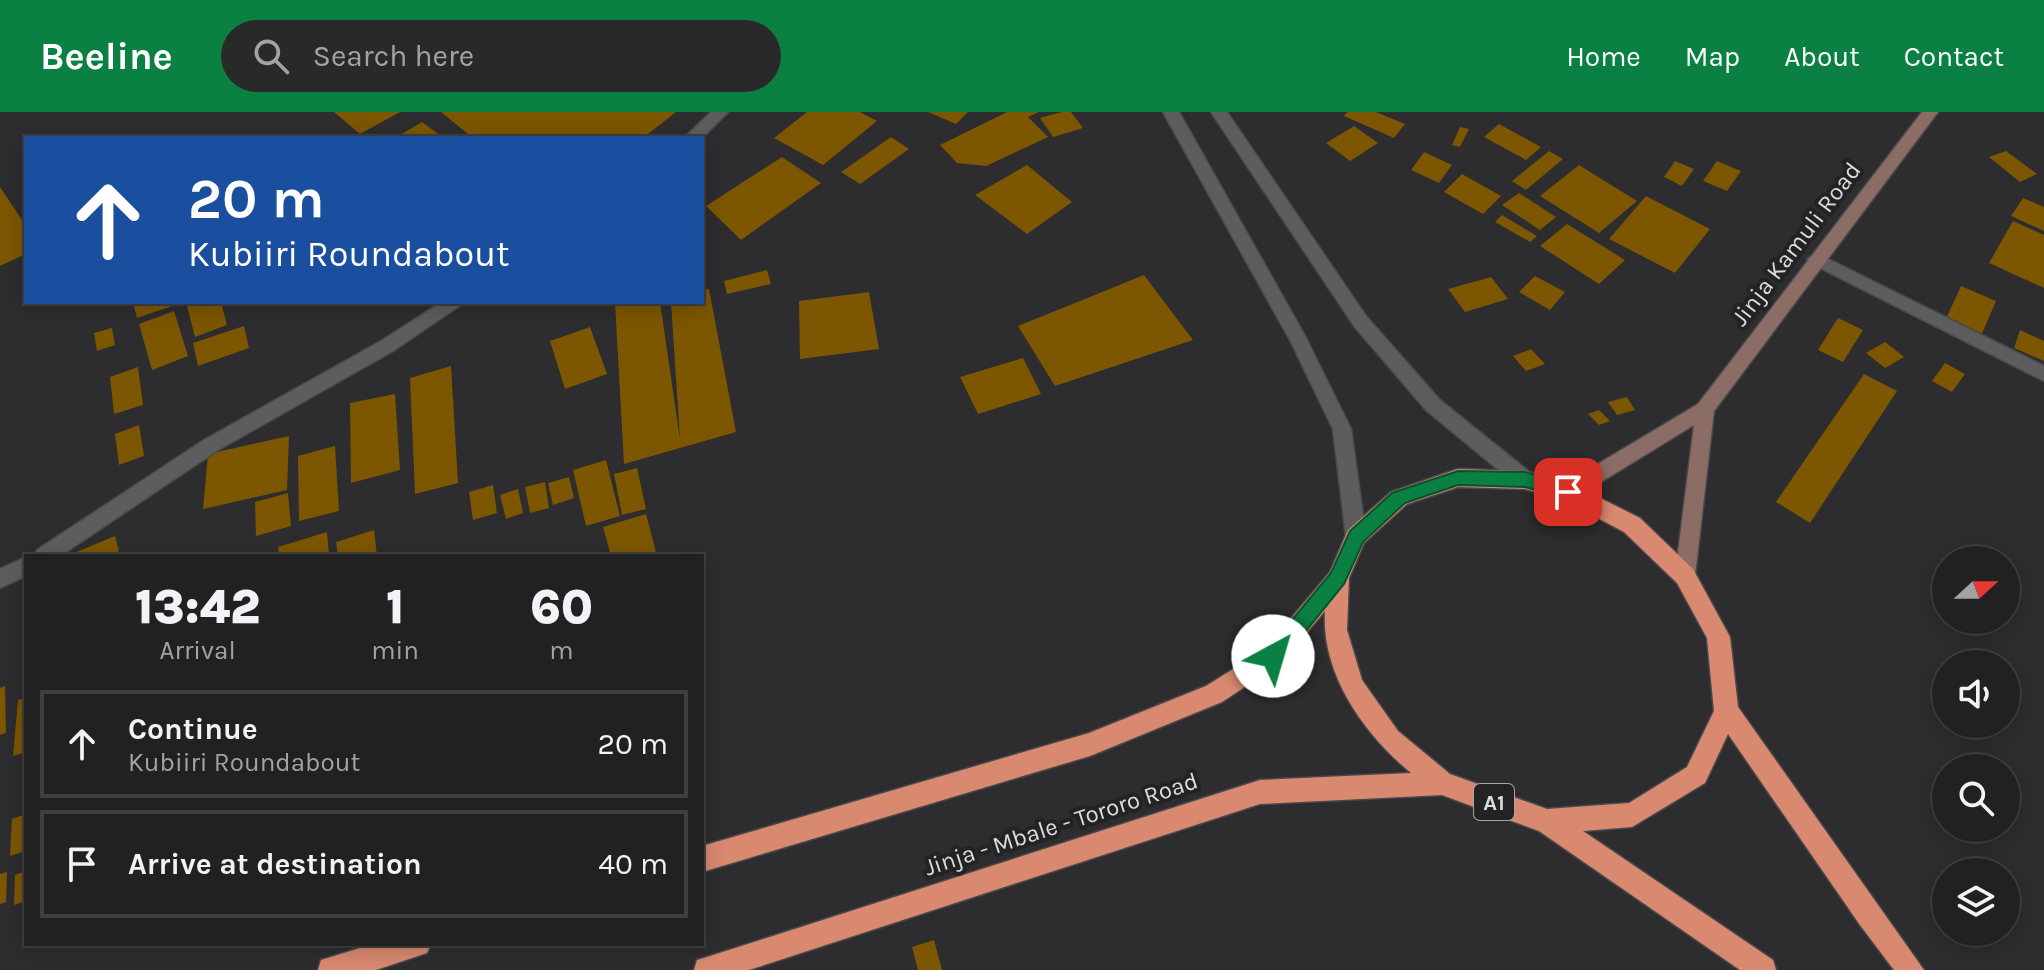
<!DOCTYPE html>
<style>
body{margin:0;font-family:Karla,sans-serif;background:#2a292a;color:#f1f3f6;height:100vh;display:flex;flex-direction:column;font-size:30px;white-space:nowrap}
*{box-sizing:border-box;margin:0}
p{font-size:26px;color:#a2a3a5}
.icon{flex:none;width:44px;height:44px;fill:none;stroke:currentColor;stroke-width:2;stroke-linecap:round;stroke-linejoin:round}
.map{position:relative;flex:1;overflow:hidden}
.drawer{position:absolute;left:24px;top:442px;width:680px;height:392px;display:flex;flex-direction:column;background:#222122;border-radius:0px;box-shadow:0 4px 20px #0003,0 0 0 2px #3f3e40}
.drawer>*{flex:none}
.banner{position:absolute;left:24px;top:24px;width:680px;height:168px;border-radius:0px;box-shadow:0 4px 20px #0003,0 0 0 2px #3f3e40;background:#1a4fa0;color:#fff;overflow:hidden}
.needle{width:52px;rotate:69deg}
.tools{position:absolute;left:1932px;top:434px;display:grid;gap:16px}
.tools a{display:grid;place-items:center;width:88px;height:88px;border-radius:50%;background:#222122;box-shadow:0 4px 20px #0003,0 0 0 2px #3f3e40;font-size:40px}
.pin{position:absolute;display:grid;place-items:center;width:68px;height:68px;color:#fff;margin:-34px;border-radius:16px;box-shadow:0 4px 12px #0006}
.me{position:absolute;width:88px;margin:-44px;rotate:39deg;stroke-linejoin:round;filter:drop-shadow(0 0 6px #0008)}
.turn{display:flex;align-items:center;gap:28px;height:168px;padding:0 32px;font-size:36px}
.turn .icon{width:104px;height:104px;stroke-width:2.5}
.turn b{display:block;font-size:56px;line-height:68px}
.eta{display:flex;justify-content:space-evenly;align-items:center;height:136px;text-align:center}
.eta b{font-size:48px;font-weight:800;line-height:56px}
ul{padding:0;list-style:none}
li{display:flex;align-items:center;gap:24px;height:108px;margin:0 16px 12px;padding:0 16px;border:4px solid #3f3e40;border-radius:0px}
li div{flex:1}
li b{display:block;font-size:30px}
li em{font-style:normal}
header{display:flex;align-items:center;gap:48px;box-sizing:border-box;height:112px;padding:0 40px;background:#0b8043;color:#fff}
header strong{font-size:38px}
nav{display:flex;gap:44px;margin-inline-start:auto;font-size:28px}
.search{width:560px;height:72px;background:#2a292a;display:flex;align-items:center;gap:20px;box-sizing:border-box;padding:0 28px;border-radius:44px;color:#a2a3a5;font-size:30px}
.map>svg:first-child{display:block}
.building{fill:#7c5600}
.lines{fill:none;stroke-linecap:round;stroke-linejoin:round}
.minor-casing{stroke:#49484a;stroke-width:3}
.secondary-casing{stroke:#49484a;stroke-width:3}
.trunk-casing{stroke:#49484a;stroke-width:3}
.minor{fill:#5d5c5f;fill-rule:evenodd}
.secondary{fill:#8b6d65;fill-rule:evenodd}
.trunk{fill:#d8896f;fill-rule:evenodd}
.route{fill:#0b8043;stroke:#07532c;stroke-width:2}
.labels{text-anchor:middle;stroke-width:8;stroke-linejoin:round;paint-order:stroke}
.shield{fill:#232224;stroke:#a4a4a6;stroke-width:2}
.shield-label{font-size:22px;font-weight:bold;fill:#dcdbdd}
.street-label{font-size:24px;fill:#dcdbdd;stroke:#232224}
</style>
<header>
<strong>Beeline</strong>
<div class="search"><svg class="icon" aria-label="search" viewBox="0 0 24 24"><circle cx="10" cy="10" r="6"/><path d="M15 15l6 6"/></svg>Search here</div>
<nav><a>Home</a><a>Map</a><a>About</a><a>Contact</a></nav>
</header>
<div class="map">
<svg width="2044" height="858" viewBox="0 0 2044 858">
<rect width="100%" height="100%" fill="#2d2c2e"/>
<g class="building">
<path d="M334 0H400L360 22Z"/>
<path d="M441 0H676L643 26H473Z"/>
<path d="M807 0H860L877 9 823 53 774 26Z"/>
<path d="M928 0H968L956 12Z"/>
<path d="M1007 0H1039L1028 5 1048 25 986 54 957 51 940 33Z"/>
<path d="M1062 0H1071L1083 16 1053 25 1040 6Z"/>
<path d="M1347 0H1376L1405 12 1394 26 1344 4Z"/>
<path d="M422 10 444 26H395Z"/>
<path d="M1499 12 1541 35 1526 48 1484 25Z"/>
<path d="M1354 14 1378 31 1350 49 1326 31Z"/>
<path d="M1460 15 1469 17 1460 35 1452 33Z"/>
<path d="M891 25 909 37 860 72 841 60Z"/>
<path d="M1549 39 1563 47 1526 78 1512 69Z"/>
<path d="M2006 39 2037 62 2020 70 1989 45Z"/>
<path d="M1424 40 1452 53 1439 71 1411 58Z"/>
<path d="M782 45 821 71 741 128 706 94Z"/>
<path d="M1675 49 1694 57 1682 74 1664 65Z"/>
<path d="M1717 49 1741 59 1727 79 1703 69Z"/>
<path d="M1027 53 1072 90 1027 122 975 83Z"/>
<path d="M1579 53 1637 89 1599 121 1540 84Z"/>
<path d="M1462 62 1501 84 1483 102 1444 80Z"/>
<path d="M0 75 26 114V142L0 154Z"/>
<path d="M1519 81 1556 105 1540 118 1502 93Z"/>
<path d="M1646 84 1710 117 1675 161 1609 127Z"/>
<path d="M2023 86 2044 95V119L2011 104Z"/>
<path d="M1502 103 1537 124 1530 130 1495 110Z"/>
<path d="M2013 109 2044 123V176L1989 151Z"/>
<path d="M1567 112 1625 148 1599 172 1540 134Z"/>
<path d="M767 158 771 172 727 182 724 169Z"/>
<path d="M1144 163 1193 228 1055 274 1018 214Z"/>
<path d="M1535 164 1565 180 1550 198 1519 180Z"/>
<path d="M1491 165 1508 187 1465 200 1448 177Z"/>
<path d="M1961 174 1996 189 1981 224 1945 209Z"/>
<path d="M709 177 736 320 624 352 615 191 660 190 680 327 671 190H702V178Z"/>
<path d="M869 180 879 237 800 247 799 189Z"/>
<path d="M133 190H171L172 194 137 206Z"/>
<path d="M186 190H221L227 213 195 225Z"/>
<path d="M174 199 188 244 152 258 139 212Z"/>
<path d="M1838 206 1863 218 1843 250 1818 238Z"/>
<path d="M244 214 249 236 198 254 193 231Z"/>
<path d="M590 215 607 262 565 277 550 229Z"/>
<path d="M112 216 115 233 97 239 94 221Z"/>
<path d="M2020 218 2044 229V249L2014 236Z"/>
<path d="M1885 230 1904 245 1885 256 1866 241Z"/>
<path d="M1531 237 1545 252 1526 259 1513 244Z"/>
<path d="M1023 246 1041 282 978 302 960 265Z"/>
<path d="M1945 251 1965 262 1952 280 1932 269Z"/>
<path d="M451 254 458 371 415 382 410 266Z"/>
<path d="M138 255 143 293 114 302 110 265Z"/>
<path d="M1864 262 1897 279 1810 411 1776 390Z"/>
<path d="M395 282 400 358 351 371 350 291Z"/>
<path d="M1627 285 1635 298 1617 303 1608 290Z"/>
<path d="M1599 298 1610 309 1599 313 1588 302Z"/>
<path d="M139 313 144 344 119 353 115 322Z"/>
<path d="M289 324 287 378 203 397 208 342Z"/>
<path d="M335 334 339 399 299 409 298 344Z"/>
<path d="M606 348 620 404 586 414 573 358Z"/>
<path d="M637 356 646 397 622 403 614 362Z"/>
<path d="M569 365 574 386 553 393 548 371Z"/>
<path d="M545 370 549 396 530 401 525 375Z"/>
<path d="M493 373 497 401 473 408 469 380Z"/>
<path d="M518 377 523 401 506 407 500 383Z"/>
<path d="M288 381 291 414 256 424 255 390Z"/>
<path d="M646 402 657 444H611L603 415Z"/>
<path d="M374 418 377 444H338L336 430Z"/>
<path d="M327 420 329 442 279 444 278 435Z"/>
<path d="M115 424 119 439 108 444H67Z"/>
<path d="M5 574 6 621 0 623V576Z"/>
<path d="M26 586V640L13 644 18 588Z"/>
<path d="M26 702V739L10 744 12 707Z"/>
<path d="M26 759V789L14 793 15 763Z"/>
<path d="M7 760 6 790 0 792V762Z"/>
<path d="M934 828 942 858H918L912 835Z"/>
</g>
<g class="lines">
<defs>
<g id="minor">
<path d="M711 0H728L702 26H684Z"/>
<path d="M1163 0H1179L1305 224 1351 317 1366 425 1363 431 1356 434 1349 431 1346 425 1333 317 1291 230Z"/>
<path d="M1211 0H1227L1366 204 1440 288 1532 362 1535 368 1532 374H1518L1426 298 1354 214Z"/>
<path d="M1816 141 2044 254V269L1810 151 1807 147Z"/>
<path d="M442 190H465L393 239 218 338 60 444H34L37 438 204 328 381 229Z"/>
<path d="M26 445V464L0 476V457Z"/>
</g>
<path id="secondary" d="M1922 0H1938L1714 299 1695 464 1692 470 1685 473 1678 470 1675 464 1694 313 1575 386H1561L1558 380 1561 374 1698 292Z"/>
<g id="trunk">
<path d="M1458 357 1525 359 1576 374 1640 406 1693 457 1730 525 1738 595 1924 858H1894L1860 813 1728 622 1705 671 1632 715 1583 719 1773 848 1776 858H1740L1539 719 1442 683 1260 692 749 858H694L697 848 707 845 1260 668 1411 661C1364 622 1321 562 1325 499L1281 551 1222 590 1090 644 702 760V734L1089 621 1206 574 1265 537 1330 460 1348 418 1391 380ZM1458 375 1525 377 1562 387 1624 420 1677 471 1707 526 1714 599 1687 655 1629 691 1547 697 1450 662 1398 619 1362 568 1347 518 1349 466 1364 431 1407 392Z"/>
<path d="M373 832H431L427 841 376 858H318L321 848Z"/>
</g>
</defs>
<use href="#minor" class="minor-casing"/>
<use href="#secondary" class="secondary-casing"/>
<use href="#trunk" class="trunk-casing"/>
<use href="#minor" class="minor"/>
<use href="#secondary" class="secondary"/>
<use href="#trunk" class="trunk"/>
</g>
<path class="route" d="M1458 359 1525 360 1575 374 1577 380 1568 387 1525 375 1458 373 1405 391 1363 430 1344 472 1280 551 1273 553 1267 551 1264 544 1267 538 1331 461 1350 419 1392 381Z"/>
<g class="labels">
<rect class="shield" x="1474" y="672" width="40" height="36" rx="6"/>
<g class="shield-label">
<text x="1494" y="698">A1</text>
</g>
<g class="street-label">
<text transform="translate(1796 132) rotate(-53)" y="8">Jinja Kamuli Road</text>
<text transform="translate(1061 712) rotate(-18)" y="8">Jinja - Mbale - Tororo Road</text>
</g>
</g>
</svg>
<div class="tools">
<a><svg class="needle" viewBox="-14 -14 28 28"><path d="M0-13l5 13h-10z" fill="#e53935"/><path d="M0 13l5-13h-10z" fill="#a2a3a5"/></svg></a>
<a><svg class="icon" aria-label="sound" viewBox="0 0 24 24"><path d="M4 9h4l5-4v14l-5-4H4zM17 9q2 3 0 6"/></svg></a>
<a><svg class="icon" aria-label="search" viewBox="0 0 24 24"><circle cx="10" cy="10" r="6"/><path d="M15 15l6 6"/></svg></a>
<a><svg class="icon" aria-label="layers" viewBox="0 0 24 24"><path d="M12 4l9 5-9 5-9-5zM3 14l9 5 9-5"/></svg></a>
</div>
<div class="pin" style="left:1568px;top:380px;background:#d93025"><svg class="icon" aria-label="arrive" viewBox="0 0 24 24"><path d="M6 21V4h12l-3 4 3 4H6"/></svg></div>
<svg class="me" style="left:1273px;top:544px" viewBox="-20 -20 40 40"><circle r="19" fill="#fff"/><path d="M0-13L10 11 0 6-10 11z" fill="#0b8043"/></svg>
<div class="banner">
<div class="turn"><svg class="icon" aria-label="ahead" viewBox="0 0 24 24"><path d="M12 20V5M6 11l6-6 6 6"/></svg><div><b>20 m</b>Kubiiri Roundabout</div></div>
</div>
<section class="drawer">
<div class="eta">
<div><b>13:42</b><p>Arrival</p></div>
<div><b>1</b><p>min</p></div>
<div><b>60</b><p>m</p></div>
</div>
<ul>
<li><svg class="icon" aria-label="ahead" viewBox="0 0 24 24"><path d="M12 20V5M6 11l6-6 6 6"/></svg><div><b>Continue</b><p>Kubiiri Roundabout</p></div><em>20 m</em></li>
<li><svg class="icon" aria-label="arrive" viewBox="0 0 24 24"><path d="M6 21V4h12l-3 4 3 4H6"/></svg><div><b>Arrive at destination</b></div><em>40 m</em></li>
</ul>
</section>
</div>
